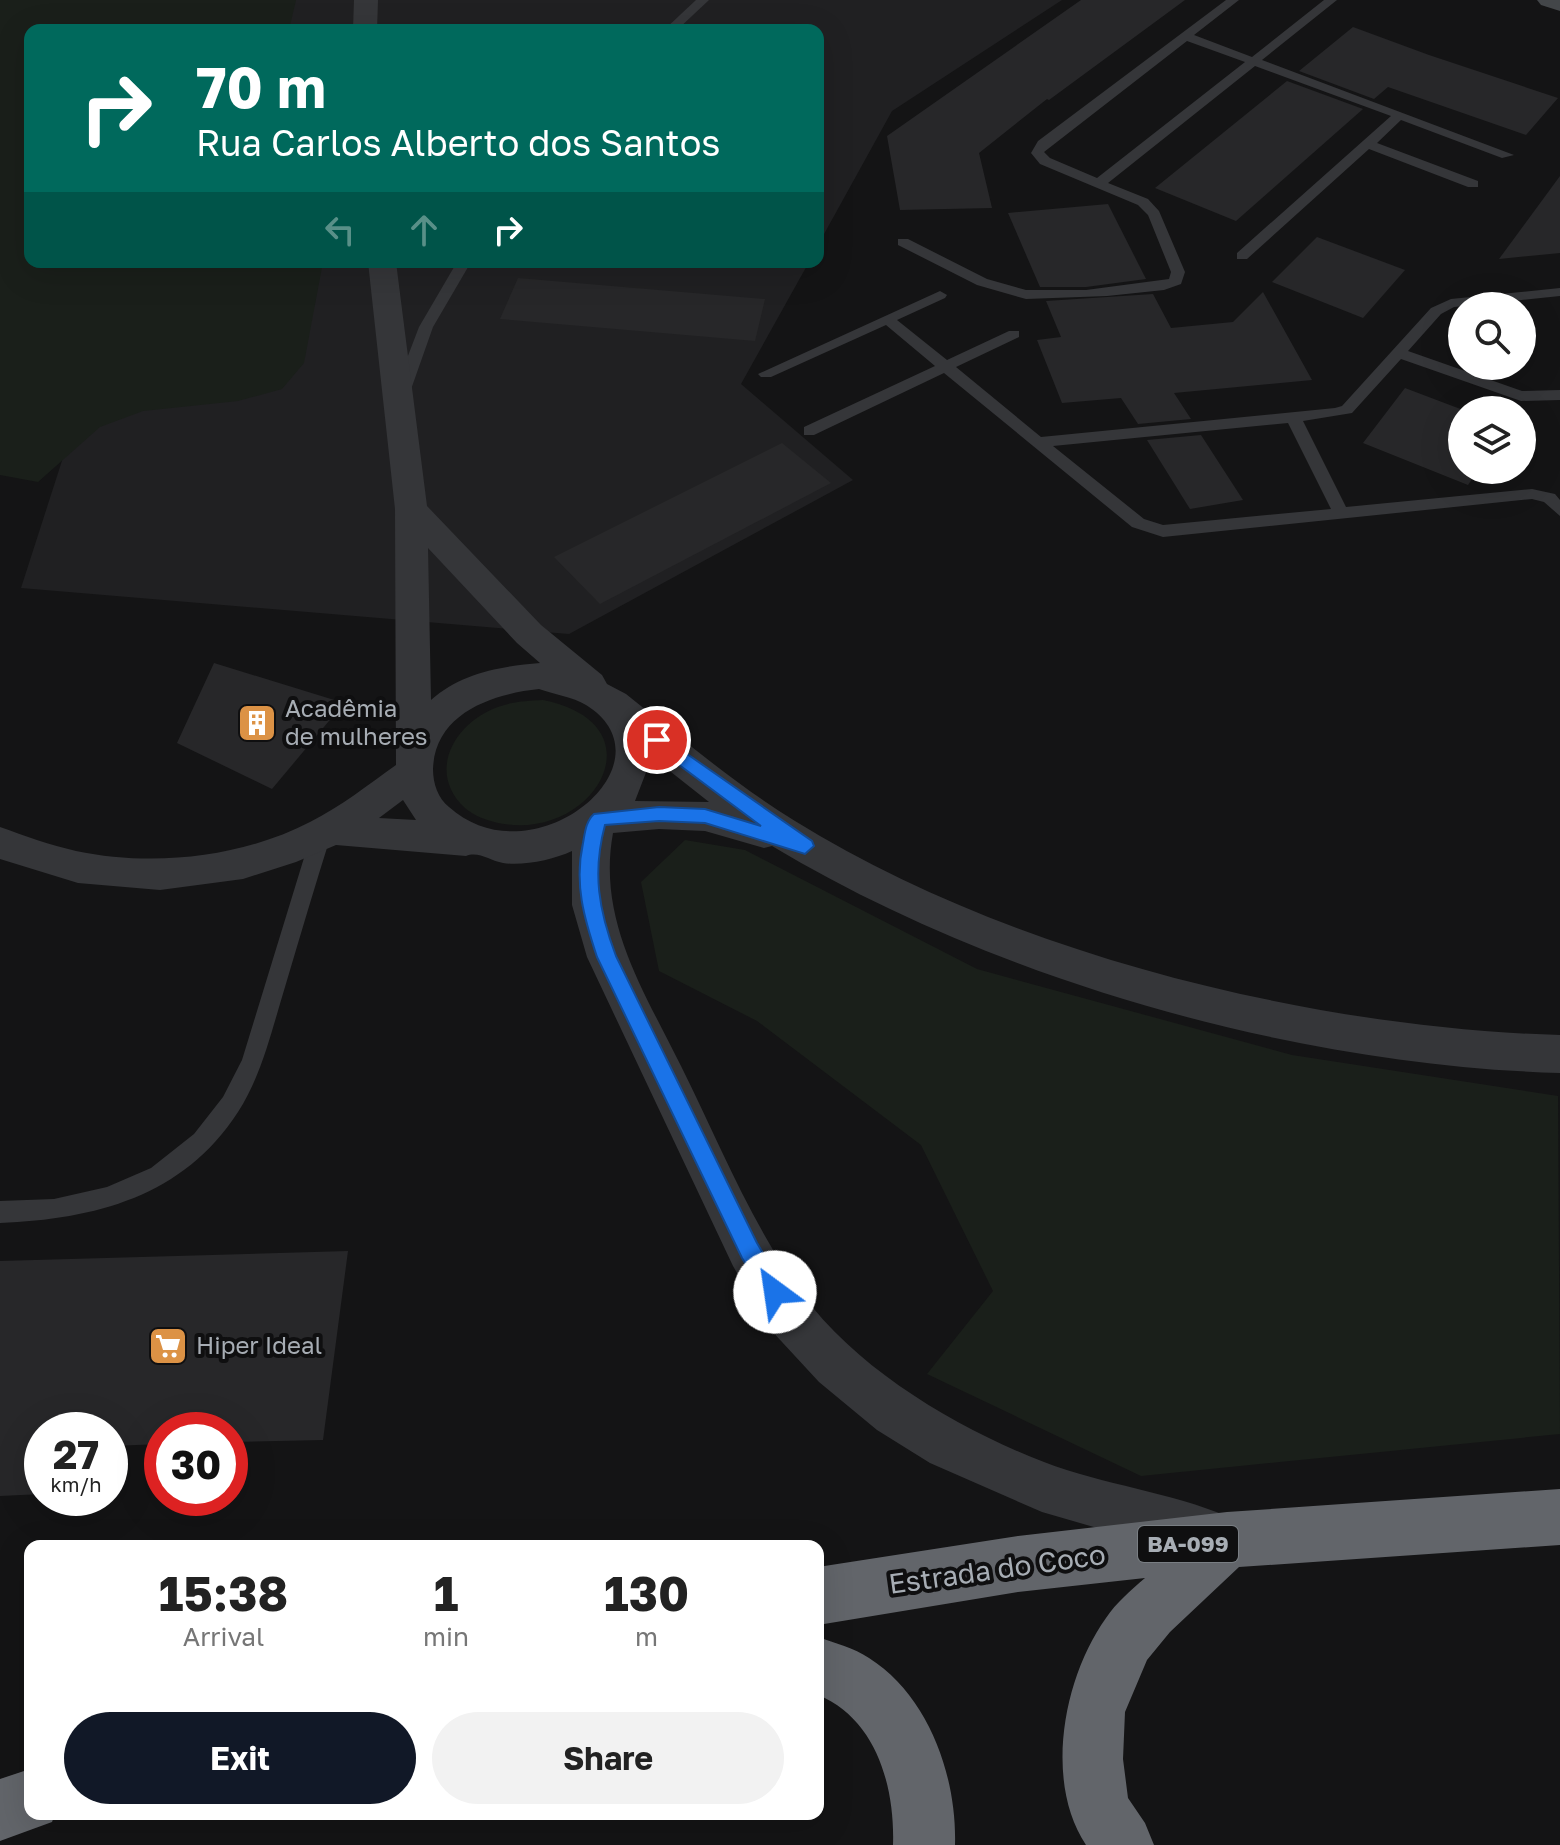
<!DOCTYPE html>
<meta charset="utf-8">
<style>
body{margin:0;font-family:"Golos Text",sans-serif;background:#f2f2f2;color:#222;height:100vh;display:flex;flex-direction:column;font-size:30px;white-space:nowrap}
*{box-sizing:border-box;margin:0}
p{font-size:26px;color:#767676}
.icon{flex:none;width:44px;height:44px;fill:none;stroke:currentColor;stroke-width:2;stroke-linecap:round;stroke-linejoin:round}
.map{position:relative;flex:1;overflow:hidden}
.side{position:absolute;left:24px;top:1540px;width:800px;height:280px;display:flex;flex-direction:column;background:#fff;border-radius:16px;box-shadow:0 8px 32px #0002}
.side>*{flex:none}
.guide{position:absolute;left:24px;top:24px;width:800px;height:244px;border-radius:16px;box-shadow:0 8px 32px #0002;background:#00695c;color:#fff;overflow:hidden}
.fabs{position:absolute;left:1448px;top:292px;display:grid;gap:16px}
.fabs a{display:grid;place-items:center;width:88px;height:88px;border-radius:50%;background:#fff;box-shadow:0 8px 32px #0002;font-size:40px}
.speed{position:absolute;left:24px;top:1412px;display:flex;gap:16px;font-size:40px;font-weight:700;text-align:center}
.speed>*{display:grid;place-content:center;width:104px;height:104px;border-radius:50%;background:#fff;box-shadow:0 8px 32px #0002;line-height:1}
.speed small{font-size:20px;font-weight:400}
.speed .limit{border:12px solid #d22;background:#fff;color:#111}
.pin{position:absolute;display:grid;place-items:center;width:68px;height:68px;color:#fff;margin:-34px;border:4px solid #fff;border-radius:50%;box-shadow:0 2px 8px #0007}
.me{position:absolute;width:88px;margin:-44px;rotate:329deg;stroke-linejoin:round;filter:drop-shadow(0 0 6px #0008)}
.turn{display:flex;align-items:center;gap:28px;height:168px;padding:0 40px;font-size:36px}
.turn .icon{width:104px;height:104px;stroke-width:2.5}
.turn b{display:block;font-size:56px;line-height:68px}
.lanes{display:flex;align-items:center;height:76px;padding:0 40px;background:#0003;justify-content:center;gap:40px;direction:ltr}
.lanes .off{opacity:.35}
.eta{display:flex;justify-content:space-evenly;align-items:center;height:136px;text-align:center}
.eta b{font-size:48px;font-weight:700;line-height:56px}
.button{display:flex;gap:16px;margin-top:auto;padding:16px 40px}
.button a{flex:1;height:92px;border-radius:48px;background:#111827;color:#fff;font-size:32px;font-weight:700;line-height:92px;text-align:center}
.button a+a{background:#f2f2f2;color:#222}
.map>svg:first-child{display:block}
.built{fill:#202022}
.green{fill:#1a1f1a}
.building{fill:#272729}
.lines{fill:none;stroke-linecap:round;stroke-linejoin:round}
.lane{fill:#353639;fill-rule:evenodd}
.street{fill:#353639;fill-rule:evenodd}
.secondary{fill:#434649;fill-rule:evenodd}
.highway{fill:#62656a;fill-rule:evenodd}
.route{fill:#1a73e8;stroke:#114b97;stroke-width:2}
.labels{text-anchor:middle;stroke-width:8;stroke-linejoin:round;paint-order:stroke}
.shield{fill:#0f0f10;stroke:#797e83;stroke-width:2}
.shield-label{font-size:22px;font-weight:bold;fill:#a7adb4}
.poi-label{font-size:24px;fill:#a7adb4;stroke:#0f0f10;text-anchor:start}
.near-street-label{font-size:28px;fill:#a7adb4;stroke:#0f0f10}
</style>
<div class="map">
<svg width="1560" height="1845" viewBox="0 0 1560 1845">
<rect width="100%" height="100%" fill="#141415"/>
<g class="built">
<path d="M125 0H1062L892 111 818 245V30H132Z"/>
<path d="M126 262H809L741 384 853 480 569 634 21 588Z"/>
</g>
<g class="green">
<path d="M0 0H296L289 30H30V262H323L304 363 282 389 238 401 143 411 100 427 38 482 0 475Z"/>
<path d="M543 700C663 724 594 843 498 823 486 820 474 816 465 808 425 771 456 720 501 706 515 701 528 701 543 700Z"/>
<path d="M685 840 745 850 977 969 1292 1055 1558 1096 1560 1434 1141 1476 927 1374 993 1291 921 1145 757 1021 659 971 641 882Z"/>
</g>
<g class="building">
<path d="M1081 0H1185L1049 100 1047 99 979 153 992 208 900 210 887 136Z"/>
<path d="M1353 27 1429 55 1558 98 1526 135 1388 87 1374 99 1299 71Z"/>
<path d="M1287 81 1363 109 1236 221 1155 188Z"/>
<path d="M1560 176V253L1499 259Z"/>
<path d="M1108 204 1146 279 1086 287H1040L1008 213Z"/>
<path d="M1317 237 1405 270 1363 318 1272 282Z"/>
<path d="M518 278 765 299 755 341 500 319Z"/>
<path d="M1263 292 1312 380 1174 393 1191 419 1138 424 1121 398 1062 403 1037 340 1061 337 1046 301 1153 294 1171 328 1233 322Z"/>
<path d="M1405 388 1463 410 1462 470H1478L1468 485 1363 443Z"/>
<path d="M1201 435 1243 500 1190 509 1147 440Z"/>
<path d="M782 443 831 483 600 604 554 557Z"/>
<path d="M214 663 344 703 272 789 177 743Z"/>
<path d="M348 1251 323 1440 230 1442V1430H162V1444L111 1446 110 1449V1430H42V1494L0 1496V1261Z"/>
</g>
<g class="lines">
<g class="lane">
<path d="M696 0H709L677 30H664Z"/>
<path d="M1226 0H1239L1194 35 1252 57 1324 0H1337L1262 60 1514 155 1502 158 1401 120 1377 143 1478 181V187H1468L1369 149 1247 259H1237V253L1391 116 1255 66 1108 183 1148 199 1159 211 1185 272 1181 284 1164 290 1107 296 1026 299 977 285 898 245V239H908L987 279 1026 290H1086L1169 279 1171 272 1148 215 1138 205 1040 164 1031 153 1038 141ZM1187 41 1245 62 1097 178 1050 158 1044 152Z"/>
<path d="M457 262H471L433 327 409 395 406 398H396L393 395 419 327Z"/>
<path d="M1560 288V296L1454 307 1441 314 1408 351 1522 391 1560 390V400L1521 401 1401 359 1352 413 1303 421 1346 507 1532 489 1555 494 1560 500V516L1544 502 1532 499 1163 537 1132 527 944 373 814 435H804V427L935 366 886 325 771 377H761L758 374 940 291 947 295 945 298 897 320 947 360 1009 331H1019V337L956 367 1041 437 1335 408 1342 406 1431 308 1451 299ZM1288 423 1331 509 1163 525 1144 519 1053 446Z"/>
<path d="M321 827 328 830 331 835C315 886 300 936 285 987 272 1029 262 1075 238 1112 183 1197 95 1219 0 1223V1201L54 1199 107 1187 151 1168 194 1134 223 1097 242 1060 311 835 314 830Z"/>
</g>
<g class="street">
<path d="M354 0H378L377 30H353Z"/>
<path d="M368 262H396L427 506 541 625 602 675 607 684 626 694C681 738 735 784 795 821 1007 953 1311 1028 1560 1035V1073C1296 1065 999 982 772 846L764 848 705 831 659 829 613 833C597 920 644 991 681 1066 719 1142 752 1226 803 1295 858 1370 958 1429 1044 1462 1104 1485 1170 1492 1229 1517L1237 1535 1229 1553 1211 1561 1042 1512 930 1463 877 1430 819 1382 770 1329 733 1266 587 957 572 905V851C553 860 523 866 503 863 490 861 479 851 466 856L336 845 296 862 243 879 160 890 78 883 0 859V827C25 836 50 845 76 851 153 867 240 858 310 822 340 807 368 785 396 765L395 509ZM428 548 517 643 540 663C502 666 461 673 431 700ZM539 689C553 694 573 697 586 705 678 762 534 883 449 807 438 798 433 784 433 769 435 713 492 694 539 689ZM652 757 709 802 635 801ZM403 800 416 820 379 818Z"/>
</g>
<path class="secondary" d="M1537 0H1560V11L1541 5Z"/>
<g class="highway">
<path d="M1560 1489V1545L1239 1567 1170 1632 1147 1660 1125 1712 1123 1759 1128 1798 1145 1823 1154 1845H1086C1044 1782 1063 1678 1106 1618 1116 1603 1131 1590 1145 1578L1018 1592 818 1625V1567L1018 1536 1227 1512Z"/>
<path d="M818 1637C835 1643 854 1648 869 1658 929 1696 957 1777 955 1845H893C895 1788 877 1719 818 1695Z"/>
<path d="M30 1769V1814H55L52 1822 0 1841V1779Z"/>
</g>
</g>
<path class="route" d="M657 733 812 841 814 846 805 854 705 823 659 821 605 825C592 873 599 911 616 956L757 1243 782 1285 785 1292 782 1299 775 1302 767 1299 742 1258 597 957C584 918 574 884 583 843 585 832 586 821 594 814L659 807 705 809 761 826 651 744 649 740 651 735Z"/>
<defs>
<symbol id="building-square" viewBox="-11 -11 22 22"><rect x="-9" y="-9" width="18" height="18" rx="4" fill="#dc9245" stroke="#0f0f10"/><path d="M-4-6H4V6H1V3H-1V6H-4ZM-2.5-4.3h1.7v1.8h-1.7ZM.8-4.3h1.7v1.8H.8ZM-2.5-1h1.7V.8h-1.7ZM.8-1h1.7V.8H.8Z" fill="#fff"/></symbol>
<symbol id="supermarket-square" viewBox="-11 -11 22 22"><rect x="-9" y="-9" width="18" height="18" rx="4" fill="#dc9245" stroke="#0f0f10"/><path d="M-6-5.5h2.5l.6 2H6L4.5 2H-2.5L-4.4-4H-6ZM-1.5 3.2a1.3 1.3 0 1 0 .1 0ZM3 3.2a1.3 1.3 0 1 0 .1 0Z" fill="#fff"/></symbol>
</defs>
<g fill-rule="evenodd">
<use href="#building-square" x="235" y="701" width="44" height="44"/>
<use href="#supermarket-square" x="146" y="1324" width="44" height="44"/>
</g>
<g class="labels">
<rect class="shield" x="1138" y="1526" width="100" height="36" rx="6"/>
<g class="shield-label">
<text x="1188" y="1552">BA-099</text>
</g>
<g class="poi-label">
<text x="285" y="717">Acadêmia<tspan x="285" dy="28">de mulheres</tspan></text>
<text x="196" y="1354">Hiper Ideal</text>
</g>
<g class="near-street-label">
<text transform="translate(997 1569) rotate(-8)" y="10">Estrada do Coco</text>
</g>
</g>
</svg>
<div class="fabs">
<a><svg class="icon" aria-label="search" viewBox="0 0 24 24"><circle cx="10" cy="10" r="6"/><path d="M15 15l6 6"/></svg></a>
<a><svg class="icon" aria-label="layers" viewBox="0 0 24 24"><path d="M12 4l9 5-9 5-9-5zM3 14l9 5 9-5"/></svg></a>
</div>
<div class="speed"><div>27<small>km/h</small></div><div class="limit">30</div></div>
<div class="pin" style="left:657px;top:740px;background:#d93025"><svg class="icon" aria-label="arrive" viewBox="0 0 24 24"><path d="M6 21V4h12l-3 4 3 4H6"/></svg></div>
<svg class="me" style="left:775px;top:1292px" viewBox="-20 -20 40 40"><circle r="19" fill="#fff"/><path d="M0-13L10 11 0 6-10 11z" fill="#1a73e8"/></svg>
<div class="guide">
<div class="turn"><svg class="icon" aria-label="right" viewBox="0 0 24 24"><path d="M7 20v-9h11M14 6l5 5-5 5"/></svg><div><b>70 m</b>Rua Carlos Alberto dos Santos</div></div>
<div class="lanes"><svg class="icon off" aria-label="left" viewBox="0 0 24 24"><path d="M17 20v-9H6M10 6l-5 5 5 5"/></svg><svg class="icon off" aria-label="ahead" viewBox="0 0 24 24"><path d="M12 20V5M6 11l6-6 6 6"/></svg><svg class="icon" aria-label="right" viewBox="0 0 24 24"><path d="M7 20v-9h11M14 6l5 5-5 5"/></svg></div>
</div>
<section class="side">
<div class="eta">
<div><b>15:38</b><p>Arrival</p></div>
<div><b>1</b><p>min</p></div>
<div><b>130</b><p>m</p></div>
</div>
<div class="button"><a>Exit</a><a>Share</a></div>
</section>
</div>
